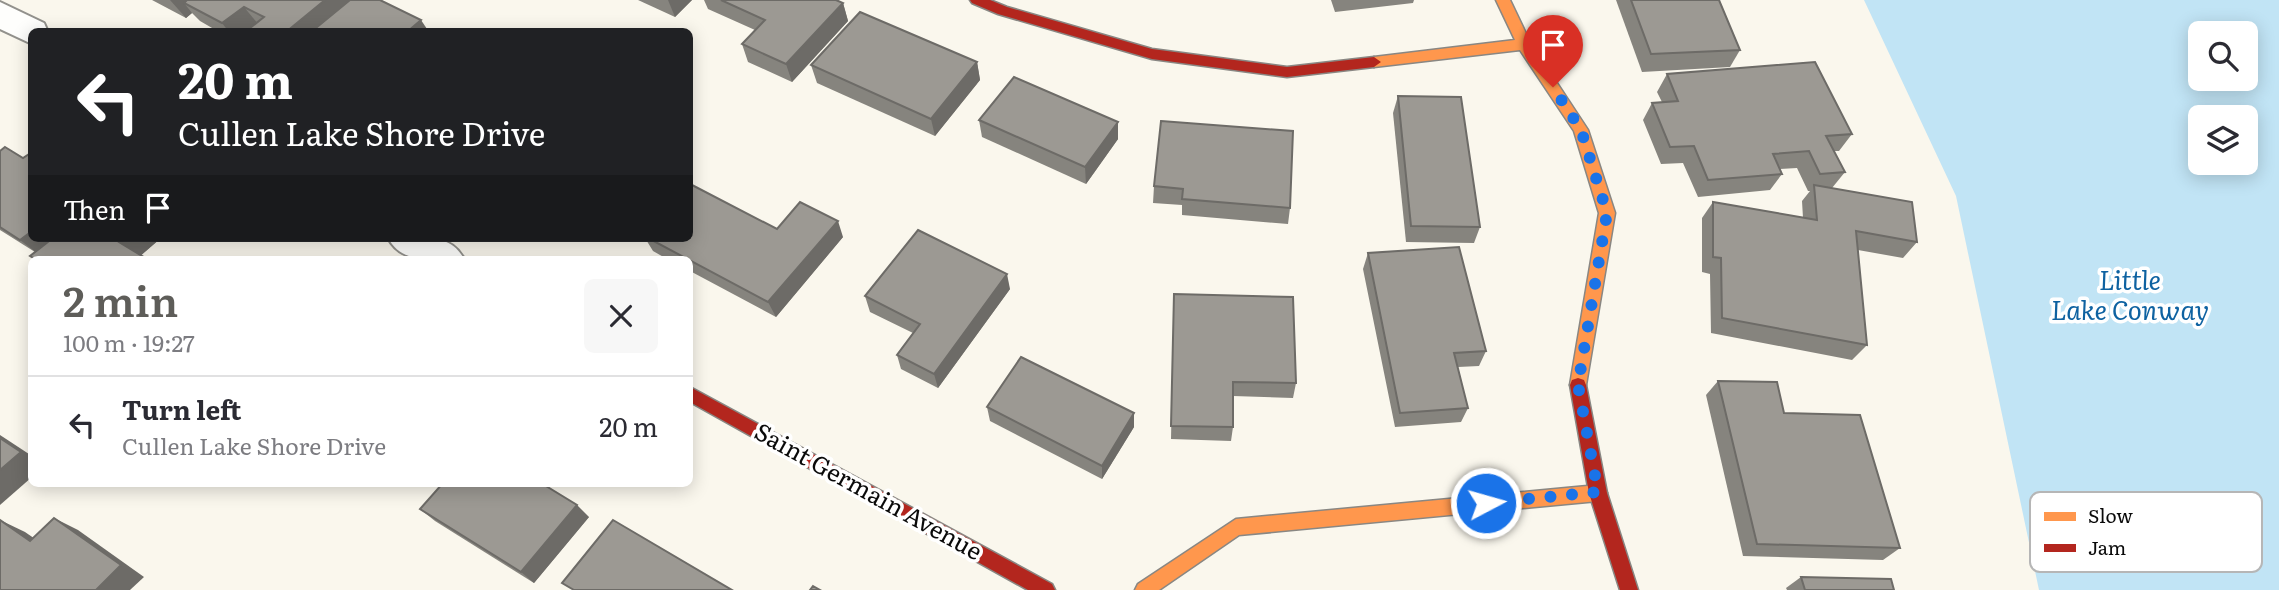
<!DOCTYPE html>
<meta charset="utf-8">
<style>
body{margin:0;font-family:Literata,serif;background:#f7f7f7;color:#2b2b33;height:100vh;display:flex;flex-direction:column;font-size:26px;white-space:nowrap}
*{box-sizing:border-box;margin:0}
p{font-size:23px;color:#7c7c81}
.icon{flex:none;width:38px;height:38px;fill:none;stroke:currentColor;stroke-width:2;stroke-linecap:round;stroke-linejoin:round}
.map{position:relative;flex:1;overflow:hidden}
.side{position:absolute;left:28px;top:256px;width:665px;height:231px;display:flex;flex-direction:column;background:#fff;border-radius:10px;box-shadow:0 4px 18px #0003}
.side>*{flex:none}
.banner{position:absolute;left:28px;top:28px;width:665px;height:214px;border-radius:10px;box-shadow:0 4px 18px #0003;background:#202124;color:#fff;overflow:hidden}
.buttons{position:absolute;left:2188px;top:21px;display:grid;gap:14px}
.buttons a{display:grid;place-items:center;width:70px;height:70px;border-radius:10px;background:#fff;box-shadow:0 4px 18px #0003;font-size:35px}
.pin{position:absolute;display:grid;place-items:center;width:60px;height:60px;color:#fff;margin:-72px -30px;border-radius:50% 50% 50% 0;rotate:-45deg;box-shadow:0 0 7px #0007}
.pin .icon{rotate:45deg}
.me{position:absolute;width:77px;margin:-38px;rotate:84deg;stroke-linejoin:round;filter:drop-shadow(0 0 5px #0008)}
.turn{display:flex;align-items:center;gap:24px;height:147px;padding:0 35px;font-size:32px}
.turn .icon{width:91px;height:91px;stroke-width:2.5}
.turn b{display:block;font-size:49px;line-height:60px}
.then{display:flex;align-items:center;height:66px;padding:0 35px;background:#0003;gap:14px;font-size:26px}
.round{display:grid;place-items:center;flex:none;width:74px;height:74px;border-radius:10px;background:#f7f7f7}
.headline{display:flex;align-items:center;justify-content:space-between;height:119px;padding:0 35px}
h1{font-size:42px;font-weight:600;line-height:52px;color:#5e5d59}
ul{padding:0;list-style:none}
li{display:flex;align-items:center;gap:21px;height:98px;padding:0 35px;border-top:2px solid #e1e1e2}
li div{flex:1}
li b{display:block;font-size:26px}
li em{font-style:normal}
.map>svg:first-child{display:block}
.water{fill:#c1e4f5;fill-rule:evenodd}
.lines{fill:none;stroke-linecap:round;stroke-linejoin:round}
.street-casing{stroke:#92918c;stroke-width:4}
.slow-casing{stroke:#898783;stroke-width:3}
.jam-casing{stroke:#898783;stroke-width:3}
.street{fill:#fefefc;fill-rule:evenodd}
.slow{fill:#ff974d;fill-rule:evenodd}
.jam{fill:#b3261e;fill-rule:evenodd}
.wall{fill:#86847e}
.shaded-wall{fill:#6d6b67}
.building{fill:#9c9993;stroke:#6d6b67;stroke-width:2}
.route{stroke:#1a73e8;stroke-width:12;stroke-dasharray:0 21.6}
.labels{text-anchor:middle;stroke-width:7;stroke-linejoin:round;paint-order:stroke}
.street-label{font-size:24px;fill:#0a0a0a;stroke:#fff}
.water-label{font-size:26px;font-style:italic;fill:#0e62a1;stroke:#fff}
.key{fill:#fff;stroke:#b6b6b6;stroke-width:2}
.key-label{font-size:19px;fill:#0a0a0a}
</style>
<div class="map">
<svg width="2279" height="590" viewBox="0 0 2279 590">
<rect width="100%" height="100%" fill="#faf7ed"/>
<path class="water" d="M1864 0H2279V590H2039L1956 196ZM2200 33H2245V79H2200ZM2200 117H2245V163H2200Z"/>
<g class="lines">
<defs>
<g id="street">
<path d="M0 2 44 23 48 32H32V44L0 29Z"/>
<path d="M388 238C416 238 450 231 464 259 437 259 403 266 388 238Z"/>
</g>
<g id="slow">
<path d="M1496 0H1510L1530 42 1588 130 1615 213 1586 385 1584 390 1578 392 1572 390 1570 385 1599 213 1574 131 1520 50 1374 67 1367 62 1374 57 1515 40Z"/>
<path d="M1598 485 1604 487 1607 493 1604 499 1598 501 1239 535 1159 590H1135L1138 584 1236 519Z"/>
</g>
<g id="jam">
<path d="M970 0H990L1007 7 1152 49 1287 67 1374 57 1381 62 1374 67 1287 77 1152 59 998 14 972 3Z"/>
<path d="M1578 378 1584 380 1586 385 1607 493 1638 590H1620L1589 493 1570 385 1572 380Z"/>
<path d="M690 387 1052 584 1055 590H1028L690 402Z"/>
</g>
</defs>
<use href="#street" class="street-casing"/>
<use href="#slow" class="slow-casing"/>
<use href="#jam" class="jam-casing"/>
<use href="#street" class="street"/>
<use href="#slow" class="slow"/>
<use href="#jam" class="jam"/>
</g>
<g class="wall">
<path d="M152 0H380L429 32H219L200 21 192 13 186 18Z"/>
<path d="M638 0H692L675 17Z"/>
<path d="M704 0H836L843 3 848 21 792 82 748 62 742 44 755 30 708 9Z"/>
<path d="M1331 0H1414L1413 3 1335 12Z"/>
<path d="M1616 0H1719L1740 50 1730 67 1642 72Z"/>
<path d="M977 62 980 80 935 136 817 83 811 65Z"/>
<path d="M1667 74 1852 134 1839 151H1834L1845 172 1832 188 1917 242 1903 258 1858 250 1867 345 1852 360 1711 333 1710 274 1702 272V218L1713 202 1803 218 1802 201 1810 191H1808L1797 168 1780 169 1782 174 1770 190 1698 197 1683 163 1661 164 1643 120 1652 103 1662 102 1657 92Z"/>
<path d="M1398 96 1480 227 1474 243 1406 242 1393 113Z"/>
<path d="M979 120 1118 139 1086 184 982 137Z"/>
<path d="M1161 121 1290 208 1288 224 1182 215V205L1153 203 1154 186Z"/>
<path d="M0 151 32 238H161L141 255 35 252 0 230Z"/>
<path d="M691 186 777 229 843 237 776 317 690 271V259H667L653 251 645 238H690Z"/>
<path d="M1368 253 1486 351 1479 366 1458 367 1468 408 1461 422 1395 427 1363 269Z"/>
<path d="M1010 289 938 388 901 369 897 355 913 333 870 312 865 296Z"/>
<path d="M1174 294 1296 383 1293 398 1233 396V427L1231 441 1171 439Z"/>
<path d="M1718 381 1784 413 1900 548 1883 560 1743 556 1706 395Z"/>
<path d="M987 407 1134 427 1102 479 990 421Z"/>
<path d="M420 509 589 517 534 583 435 521Z"/>
<path d="M1801 577 1894 590H1787L1786 588Z"/>
</g>
<g class="shaded-wall">
<path d="M170 0H209L184 3 192 13 186 18Z"/>
<path d="M325 0H361L322 32H286Z"/>
<path d="M668 0H692L675 17Z"/>
<path d="M843 3 848 21 792 82 786 64Z"/>
<path d="M244 7 259 25 250 32H229L222 23Z"/>
<path d="M421 20 429 32H407Z"/>
<path d="M977 62 980 80 935 136 931 119Z"/>
<path d="M1118 122V139L1086 184 1085 167Z"/>
<path d="M838 221 843 237 776 317 768 302Z"/>
<path d="M32 231V238H63L41 256 20 240Z"/>
<path d="M123 238H161L138 258 119 242Z"/>
<path d="M1007 274 1010 289 938 388 934 374Z"/>
<path d="M1134 413V427L1102 479V466Z"/>
<path d="M0 435 32 456V477L0 505Z"/>
<path d="M577 505 589 517 534 583 521 572Z"/>
<path d="M54 518 78 530 144 577 130 590H96Z"/>
<path d="M0 520 25 532 54 552 30 541Z"/>
</g>
<g class="building">
<path d="M187 0H325L286 32H245L264 17 244 7 222 23 184 3Z"/>
<path d="M350 0H380L421 20 407 32H311Z"/>
<path d="M721 0H836L843 3 786 64 742 44 765 20Z"/>
<path d="M1631 0H1719L1740 50 1651 54Z"/>
<path d="M860 12 977 62 931 119 811 65Z"/>
<path d="M1815 62 1852 134 1826 136 1845 172 1820 174 1809 151 1773 154 1782 174 1708 180 1694 146 1670 147 1652 103 1678 101 1667 74Z"/>
<path d="M1014 77 1118 122 1085 167 979 120Z"/>
<path d="M1398 96 1461 97 1480 227 1411 226Z"/>
<path d="M1161 121 1293 131 1290 208 1182 199 1183 189 1154 186Z"/>
<path d="M5 147 23 158 32 152V231L20 240 0 227V151Z"/>
<path d="M692 185 777 229 800 202 838 221 768 302 648 238H690V187Z"/>
<path d="M1814 185 1912 202 1917 242 1856 231 1867 345 1722 318 1721 258 1713 257V202L1817 220Z"/>
<path d="M918 230 1007 274 934 374 897 355 920 324 865 296Z"/>
<path d="M53 238H123L119 242 147 259H35L30 256Z"/>
<path d="M1459 247 1486 351 1454 353 1468 408 1400 413 1368 253Z"/>
<path d="M1174 294 1293 297 1296 383 1233 382V427L1171 426Z"/>
<path d="M1021 357 1134 413 1102 466 987 407Z"/>
<path d="M1718 381 1777 382 1784 413 1860 415 1900 548 1757 544Z"/>
<path d="M0 438 21 452 0 470Z"/>
<path d="M443 483H541L577 505 521 572 420 509Z"/>
<path d="M54 518 121 565 96 590H0V520L30 541Z"/>
<path d="M613 520 732 590H574L562 583Z"/>
<path d="M1801 577 1891 579 1894 590H1805Z"/>
<path d="M813 586 820 590H810Z"/>
</g>
<g class="lines">
<path class="route" d="M1486 503 1598 492 1578 385 1607 213 1581 130 1553 87"/>
</g>
<g class="labels">
<g class="street-label">
<text transform="translate(868 492) rotate(29)" y="8">Saint Germain Avenue</text>
</g>
<g class="water-label">
<text x="2130" y="290">Little<tspan x="2130" dy="30">Lake Conway</tspan></text>
</g>
</g>
<rect x="2030" y="492" width="232" height="80" rx="10" class="key"/>
<rect x="2044" y="512" width="32" height="9" fill="#ff974d"/>
<rect x="2044" y="544" width="32" height="8" fill="#b3261e"/>
<g class="key-label">
<text x="2088" y="523">Slow</text>
<text x="2088" y="555">Jam</text>
</g>
</svg>
<div class="buttons">
<a><svg class="icon" aria-label="search" viewBox="0 0 24 24"><circle cx="10" cy="10" r="6"/><path d="M15 15l6 6"/></svg></a>
<a><svg class="icon" aria-label="layers" viewBox="0 0 24 24"><path d="M12 4l9 5-9 5-9-5zM3 14l9 5 9-5"/></svg></a>
</div>
<div class="pin" style="left:1553px;top:87px;background:#d93025"><svg class="icon" aria-label="arrive" viewBox="0 0 24 24"><path d="M6 21V4h12l-3 4 3 4H6"/></svg></div>
<svg class="me" style="left:1486px;top:503px" viewBox="-20 -20 40 40"><circle r="17" fill="#1a73e8" stroke="#fff" stroke-width="3"/><path d="M0-11L8 9 0 5-8 9z" fill="#fff"/></svg>
<div class="banner">
<div class="turn"><svg class="icon" aria-label="left" viewBox="0 0 24 24"><path d="M17 20v-9H6M10 6l-5 5 5 5"/></svg><div><b>20 m</b>Cullen Lake Shore Drive</div></div>
<div class="then">Then<svg class="icon" aria-label="arrive" viewBox="0 0 24 24"><path d="M6 21V4h12l-3 4 3 4H6"/></svg></div>
</div>
<section class="side">
<div class="headline"><div><h1>2 min</h1><p>100 m · 19:27</p></div><a class="round"><svg class="icon" aria-label="close" viewBox="0 0 24 24"><path d="M6 6l12 12M18 6L6 18"/></svg></a></div>
<ul>
<li><svg class="icon" aria-label="left" viewBox="0 0 24 24"><path d="M17 20v-9H6M10 6l-5 5 5 5"/></svg><div><b>Turn left</b><p>Cullen Lake Shore Drive</p></div><em>20 m</em></li>
</ul>
</section>
</div>
